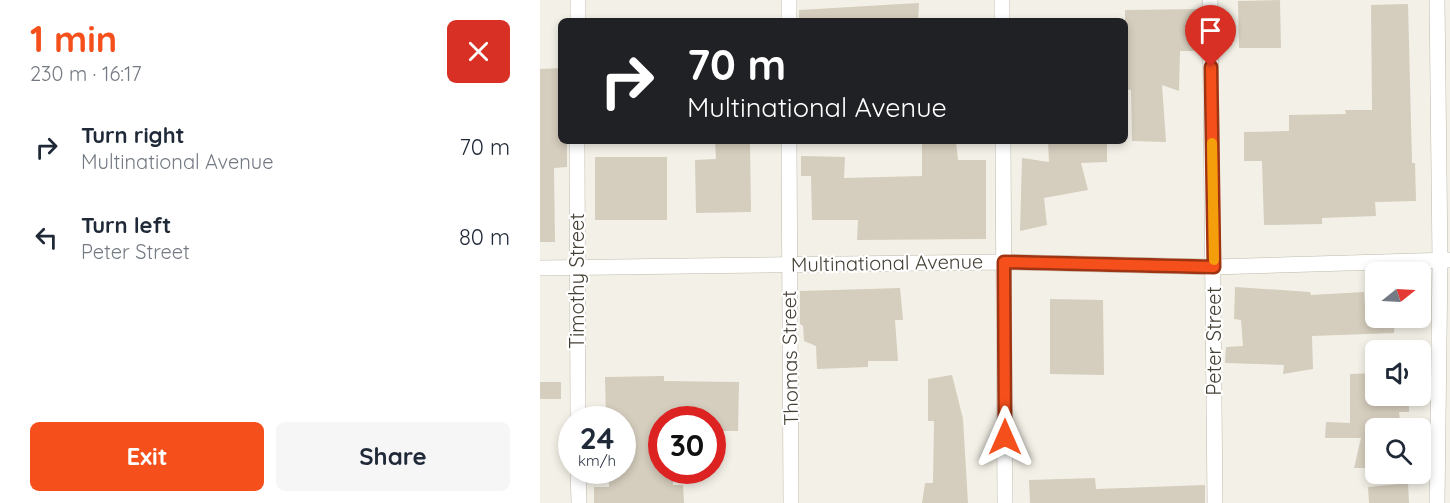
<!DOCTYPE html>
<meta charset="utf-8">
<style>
body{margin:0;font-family:Quicksand,sans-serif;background:#f6f6f7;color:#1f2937;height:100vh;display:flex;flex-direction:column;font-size:22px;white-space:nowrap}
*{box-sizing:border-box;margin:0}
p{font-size:20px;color:#747a83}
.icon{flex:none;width:33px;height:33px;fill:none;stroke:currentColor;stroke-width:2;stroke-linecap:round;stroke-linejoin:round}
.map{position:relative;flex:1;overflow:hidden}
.panel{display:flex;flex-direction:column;background:#fff;width:540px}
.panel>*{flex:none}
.hud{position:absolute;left:18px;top:18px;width:570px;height:126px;border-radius:9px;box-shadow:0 3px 9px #0003;background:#202124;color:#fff;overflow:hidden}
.needle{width:39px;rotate:72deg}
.controls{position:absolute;left:825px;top:262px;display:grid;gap:12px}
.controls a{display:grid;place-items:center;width:66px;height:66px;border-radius:9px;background:#fff;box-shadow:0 3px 9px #0003;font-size:30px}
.speed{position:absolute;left:18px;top:406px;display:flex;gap:12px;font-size:30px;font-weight:700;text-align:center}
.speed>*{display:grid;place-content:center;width:78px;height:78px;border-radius:50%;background:#fff;box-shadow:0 3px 9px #0003;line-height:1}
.speed small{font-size:15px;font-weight:400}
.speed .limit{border:9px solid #d22;background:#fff;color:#111}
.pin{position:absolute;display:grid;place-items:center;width:51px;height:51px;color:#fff;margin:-62px -26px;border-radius:50% 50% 50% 0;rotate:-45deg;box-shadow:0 0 6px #0007}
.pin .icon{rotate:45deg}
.me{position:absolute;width:66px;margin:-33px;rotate:0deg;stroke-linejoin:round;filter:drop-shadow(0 0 4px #0008)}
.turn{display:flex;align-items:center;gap:21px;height:126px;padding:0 30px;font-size:27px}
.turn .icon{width:78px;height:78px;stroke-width:2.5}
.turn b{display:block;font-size:42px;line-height:51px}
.round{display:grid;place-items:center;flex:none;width:63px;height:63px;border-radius:9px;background:#f6f6f7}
.summary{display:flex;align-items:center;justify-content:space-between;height:102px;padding:0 30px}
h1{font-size:36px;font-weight:700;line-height:45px;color:#f5501c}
.action{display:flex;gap:12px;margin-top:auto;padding:12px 30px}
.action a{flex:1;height:69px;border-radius:9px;background:#f5501c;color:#fff;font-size:24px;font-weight:700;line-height:69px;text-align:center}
.action a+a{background:#f6f6f7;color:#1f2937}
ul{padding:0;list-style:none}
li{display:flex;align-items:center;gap:18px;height:90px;padding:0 30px}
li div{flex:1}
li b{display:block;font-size:22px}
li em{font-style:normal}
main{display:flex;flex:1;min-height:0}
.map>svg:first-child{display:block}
.building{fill:#d5cdbd}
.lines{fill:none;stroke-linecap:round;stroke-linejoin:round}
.street-casing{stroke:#beb9aa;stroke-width:16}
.street{stroke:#fff;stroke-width:15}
.route-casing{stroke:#9f3412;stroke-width:15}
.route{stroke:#f5501c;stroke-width:10}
.slow{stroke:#f59e0b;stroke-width:10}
.labels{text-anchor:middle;stroke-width:4.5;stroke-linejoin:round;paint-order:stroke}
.street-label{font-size:20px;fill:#464136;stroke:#fff}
</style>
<main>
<section class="panel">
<div class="summary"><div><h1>1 min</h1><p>230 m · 16:17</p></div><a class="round" style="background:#d93025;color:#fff"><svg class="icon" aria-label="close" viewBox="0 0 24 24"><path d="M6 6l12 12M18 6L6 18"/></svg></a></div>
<ul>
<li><svg class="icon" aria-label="right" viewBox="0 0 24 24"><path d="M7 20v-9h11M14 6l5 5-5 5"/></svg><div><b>Turn right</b><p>Multinational Avenue</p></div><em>70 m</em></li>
<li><svg class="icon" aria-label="left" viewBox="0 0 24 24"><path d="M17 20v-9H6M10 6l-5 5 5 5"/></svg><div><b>Turn left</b><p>Peter Street</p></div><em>80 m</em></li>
</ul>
<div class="action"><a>Exit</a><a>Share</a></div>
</section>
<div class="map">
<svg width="910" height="503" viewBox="0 0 910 503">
<rect width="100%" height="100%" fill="#f3f1e7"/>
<g class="building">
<path d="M740 0 741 48H699L698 1Z"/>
<path d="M379 3 378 21H259V10Z"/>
<path d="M868 4 872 163H875L876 201 835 202 836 216 782 218V224L724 225 722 161H704V132L749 131V115L806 114 805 110H832L831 5Z"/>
<path d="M660 9 661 51H640L639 91 622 85 626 142 592 141 591 90 585 89V10Z"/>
<path d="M21 68V141H27V167L14 168 15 242H0V69Z"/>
<path d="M175 141H210L211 212 156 213 155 160 176 159Z"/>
<path d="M382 141H416L418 160H446V239L317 240 318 220H272L271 176H261V156L305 157 304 178 382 176Z"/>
<path d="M508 141H567V162L541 163 548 190 504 198 507 225 480 231 482 158 509 162Z"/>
<rect x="55" y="157" width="72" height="63"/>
<path d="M695 287 770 292 771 295 824 292 826 318H855L854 333 772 336 773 369 743 374 744 365 685 363 686 347 703 346 701 320 694 319Z"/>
<path d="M360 288 363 320H355L358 361H328V367L277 369 276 346 264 341 263 326 260 324V291Z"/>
<path d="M510 299 563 300 564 375 510 374Z"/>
<path d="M836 373V396H869V412H859L861 429H836V468H814L821 438H785L786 422 810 423V374Z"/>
<path d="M412 375 423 419 428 503H382L385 483H393L394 421H388V379Z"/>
<path d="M124 376V381L199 382 198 431H172V420H122V471H133V485H143L144 503H54V487H69V471H82V420H66L65 377Z"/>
<rect x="0" y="382" width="21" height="17"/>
<path d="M555 478 556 489 665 485V503H490L489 480Z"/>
<path d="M868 483 869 503H829L828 487Z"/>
</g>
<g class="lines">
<defs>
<g id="street">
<path d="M462 0V21"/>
<path d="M670 0 675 503"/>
<path d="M897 0 900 260 897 503"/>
<path d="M38 21V0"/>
<path d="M249 21V0"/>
<path d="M37 141 38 420"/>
<path d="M249 141 251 503"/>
<path d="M463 141 465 503"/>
<path d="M0 268 463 262 674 267 910 260"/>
<path d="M38 471 39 503"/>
</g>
</defs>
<use href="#street" class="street-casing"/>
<use href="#street" class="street"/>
</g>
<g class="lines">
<defs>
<path id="route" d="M465 437 464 262 674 267 671 67"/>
</defs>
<use href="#route" class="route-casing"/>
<use href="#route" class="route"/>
<path class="slow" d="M672 143 674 260"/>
</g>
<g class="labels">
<g class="street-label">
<text transform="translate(347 263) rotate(-1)" y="7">Multinational Avenue</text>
<text transform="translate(37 281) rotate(-90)" y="7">Timothy Street</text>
<text transform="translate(674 341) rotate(-90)" y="7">Peter Street</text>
<text transform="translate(250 358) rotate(-91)" y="7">Thomas Street</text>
</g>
</g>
</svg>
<div class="controls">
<a><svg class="needle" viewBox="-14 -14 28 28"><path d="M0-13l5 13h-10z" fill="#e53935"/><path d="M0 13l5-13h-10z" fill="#747a83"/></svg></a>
<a><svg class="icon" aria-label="sound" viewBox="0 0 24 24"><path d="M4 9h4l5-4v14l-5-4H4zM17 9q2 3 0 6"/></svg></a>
<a><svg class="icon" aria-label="search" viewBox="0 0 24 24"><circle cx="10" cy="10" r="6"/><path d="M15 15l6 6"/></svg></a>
</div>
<div class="speed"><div>24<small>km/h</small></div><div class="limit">30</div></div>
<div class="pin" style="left:671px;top:67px;background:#d93025"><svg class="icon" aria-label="arrive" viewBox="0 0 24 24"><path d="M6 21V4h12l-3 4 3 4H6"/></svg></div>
<svg class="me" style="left:465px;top:437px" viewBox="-20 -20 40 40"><path d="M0-17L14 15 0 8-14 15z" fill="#f5501c" stroke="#fff" stroke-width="4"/></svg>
<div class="hud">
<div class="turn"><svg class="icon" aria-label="right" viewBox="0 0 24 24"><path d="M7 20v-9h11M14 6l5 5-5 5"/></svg><div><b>70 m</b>Multinational Avenue</div></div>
</div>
</div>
</main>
